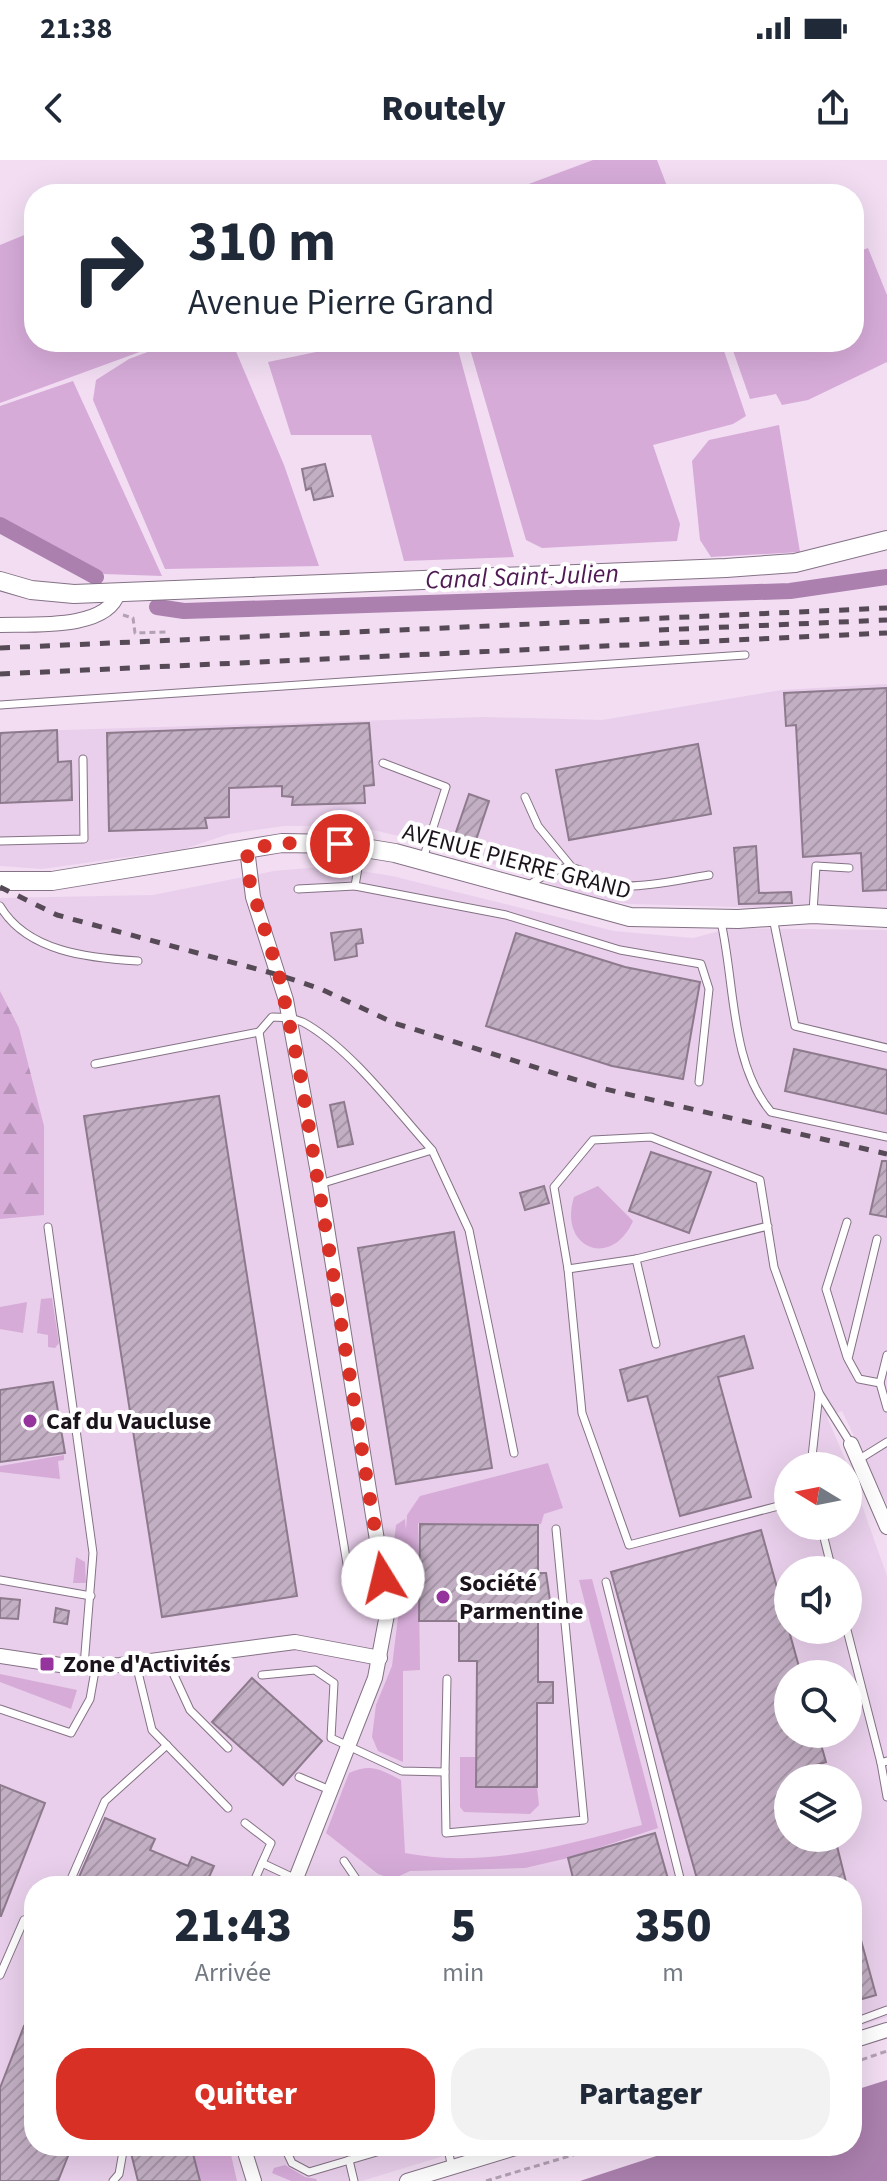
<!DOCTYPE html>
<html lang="fr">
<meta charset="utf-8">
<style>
body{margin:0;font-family:"Source Sans 3",sans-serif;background:#f2f2f3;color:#1f2937;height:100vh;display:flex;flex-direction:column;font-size:30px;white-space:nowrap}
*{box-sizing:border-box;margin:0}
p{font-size:26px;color:#747a83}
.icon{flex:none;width:44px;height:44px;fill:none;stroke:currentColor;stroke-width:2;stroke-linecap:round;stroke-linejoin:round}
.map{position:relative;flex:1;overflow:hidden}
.side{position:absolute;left:24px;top:1716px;width:838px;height:280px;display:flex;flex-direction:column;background:#fff;border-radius:32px;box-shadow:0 8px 32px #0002}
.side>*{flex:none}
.top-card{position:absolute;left:24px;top:24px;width:840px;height:168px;border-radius:32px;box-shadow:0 8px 32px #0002;background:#fff;color:#1f2937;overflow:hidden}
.needle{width:52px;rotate:280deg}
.tools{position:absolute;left:774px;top:1292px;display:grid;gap:16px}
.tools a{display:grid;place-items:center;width:88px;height:88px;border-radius:50%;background:#fff;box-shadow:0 8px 32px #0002;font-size:40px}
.pin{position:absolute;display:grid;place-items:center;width:68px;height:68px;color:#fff;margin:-34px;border:4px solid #fff;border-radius:50%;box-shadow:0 2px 8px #0007}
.me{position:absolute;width:88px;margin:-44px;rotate:351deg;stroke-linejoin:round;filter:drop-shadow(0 0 6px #0008)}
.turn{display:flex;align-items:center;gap:28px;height:168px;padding:0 32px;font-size:36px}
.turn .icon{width:104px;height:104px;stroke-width:2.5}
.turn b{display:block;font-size:56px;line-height:68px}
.eta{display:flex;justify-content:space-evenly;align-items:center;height:136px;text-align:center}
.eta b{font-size:48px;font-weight:800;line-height:56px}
.action{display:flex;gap:16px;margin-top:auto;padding:16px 32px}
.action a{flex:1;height:92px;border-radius:32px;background:#d93025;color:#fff;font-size:32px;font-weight:800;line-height:92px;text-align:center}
.action a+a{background:#f2f2f3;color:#1f2937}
.status{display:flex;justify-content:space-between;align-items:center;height:56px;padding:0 40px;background:#fff;direction:ltr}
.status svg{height:22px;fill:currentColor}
header{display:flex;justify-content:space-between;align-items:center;height:104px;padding:0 32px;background:#fff;font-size:36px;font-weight:800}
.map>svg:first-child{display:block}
.built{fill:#e9cfeb;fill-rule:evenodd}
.green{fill:#d6abd8}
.forest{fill:url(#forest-firs)}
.water{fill:#ab80ae}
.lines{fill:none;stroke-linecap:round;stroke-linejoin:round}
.canal{stroke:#ab80ae;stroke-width:16}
.building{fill:url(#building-hatch);stroke:#8d7a8d;stroke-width:2}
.service-casing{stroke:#847285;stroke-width:9}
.minor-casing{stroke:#847285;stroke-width:16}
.tertiary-casing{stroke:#847285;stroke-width:20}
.path{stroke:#b2a1b2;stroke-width:3;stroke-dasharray:6 4;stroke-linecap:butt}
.service{stroke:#fff;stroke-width:7}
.minor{stroke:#fff;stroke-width:14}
.tertiary{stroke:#fff;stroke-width:18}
.rail{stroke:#564a56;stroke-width:5;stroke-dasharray:10 10;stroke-linecap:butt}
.route{stroke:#d93025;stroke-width:14;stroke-dasharray:0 25.2}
.poi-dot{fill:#94349c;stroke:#fff;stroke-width:3}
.labels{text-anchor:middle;stroke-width:8;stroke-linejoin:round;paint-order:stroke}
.street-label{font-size:24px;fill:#1c141c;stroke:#fff}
.poi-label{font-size:24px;font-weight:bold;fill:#1c141c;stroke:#fff;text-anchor:start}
.water-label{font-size:26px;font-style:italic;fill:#4f1a54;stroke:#fff}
</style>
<div class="status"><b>21:38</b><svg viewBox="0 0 49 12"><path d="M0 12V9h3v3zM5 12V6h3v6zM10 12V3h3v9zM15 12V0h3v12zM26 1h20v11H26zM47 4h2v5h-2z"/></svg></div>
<header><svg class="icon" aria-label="back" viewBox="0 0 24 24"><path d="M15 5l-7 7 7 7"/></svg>Routely<svg class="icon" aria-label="share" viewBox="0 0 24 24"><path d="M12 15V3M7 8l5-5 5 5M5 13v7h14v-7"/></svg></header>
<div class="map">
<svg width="887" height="2021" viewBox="0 0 887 2021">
<defs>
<pattern id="forest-firs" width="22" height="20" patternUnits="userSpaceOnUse" patternTransform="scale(2)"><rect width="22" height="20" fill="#d6abd8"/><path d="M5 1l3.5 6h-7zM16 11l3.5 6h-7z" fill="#b792b9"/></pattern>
<pattern id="building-hatch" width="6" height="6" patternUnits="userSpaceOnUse" patternTransform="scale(2)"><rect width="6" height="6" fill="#c3afc4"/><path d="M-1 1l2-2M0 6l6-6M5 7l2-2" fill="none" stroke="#a796a8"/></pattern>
</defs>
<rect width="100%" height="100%" fill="#f2ddf3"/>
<g class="built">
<path d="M887 524V751L629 744 590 738 442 686 364 668 325 666H284L229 674 184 689 42 709 0 706V572L484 557 602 560 782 530Z"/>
<path d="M331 706 392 716 614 771 693 778 731 768 887 770V1345L842 1251 827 1257 848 1306H788V1366H848V1306L887 1416V1857L852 1869V1726H34V1986H476L362 2021H0V738L153 735 274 711ZM788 1410H848V1470H788ZM788 1514H848V1574H788ZM788 1618H848V1678H788Z"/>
</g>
<g class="green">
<path d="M593 0H657L670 34H502Z"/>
<path d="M34 71V182H167L0 243V85Z"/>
<path d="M868 88 887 135V202L808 240 782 245 776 234 750 239 730 182H854V93Z"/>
<path d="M174 182H232L284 305 319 406 165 409 93 240 96 220 129 199Z"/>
<path d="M364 182H456L514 397 404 401 371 275H291L268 202Z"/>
<path d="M468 182H721L746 256 733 264 653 285 680 364 677 381 542 388 526 380Z"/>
<path d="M73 221 162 416 104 414 0 362V246Z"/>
<path d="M779 265 800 392 711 397 700 380 692 301 709 280Z"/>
<path d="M598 1026 633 1061C611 1110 558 1088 574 1037Z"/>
<path d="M52 1138 59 1183 55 1188 48 1187V1175L37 1173 41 1139Z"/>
<path d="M27 1142 23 1173 0 1169V1147Z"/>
<path d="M64 1295V1300L58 1301 60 1319 0 1312V1306Z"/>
<path d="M548 1303 563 1348 544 1354 541 1364 418 1363 420 1510 403 1511V1602L378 1591 372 1577 376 1545 392 1506 399 1450 401 1435 391 1406 396 1365 405 1359 406 1370 407 1355 420 1336Z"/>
<path d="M76 1397 85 1402 86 1423H73Z"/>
<path d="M592 1419 658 1668 568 1698 525 1708 410 1711 393 1719 378 1714 326 1673 349 1613C371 1603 380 1609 401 1620L405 1693C487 1709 563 1685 642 1665L579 1420Z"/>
<path d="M0 1514 77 1530 71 1549 0 1522Z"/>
<path d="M460 1597H477V1627H537L539 1645 530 1654 464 1652 460 1647Z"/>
<path d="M191 1986H229L237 2021H200Z"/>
<path d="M285 2005 305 2017 316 2019 317 2021H291L272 2013 274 2008Z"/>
</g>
<path class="forest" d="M0 831 19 868 44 966V1055L0 1059Z"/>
<path class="water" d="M887 1920V2021H580L687 1986H852V1931Z"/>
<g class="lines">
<g class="canal">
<path d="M0 365 96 417"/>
<path d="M157 447 184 451 790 431 887 417"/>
</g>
</g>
<g class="building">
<path d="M325 304 333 336 314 340 311 328 306 330 302 309Z"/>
<path d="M887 528V730L863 731 861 693 803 697 796 565 786 566 784 533Z"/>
<path d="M369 563 374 625 364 626 365 643 292 645 293 637 282 636V626L229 628V657L205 658 207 668 109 671 107 573Z"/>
<path d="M57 570 58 602 71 601 72 640 0 643V573Z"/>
<path d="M698 584 711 654 569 680 556 610Z"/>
<path d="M469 634 489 641 472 692 459 688 462 678 455 675Z"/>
<path d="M756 686 759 733 791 732 792 743 739 744 734 688Z"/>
<path d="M361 769 363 783 356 784 357 796 335 800 331 773Z"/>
<path d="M516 773 625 807 700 822 683 919 612 906 486 866Z"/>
<path d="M794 889 887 910V954L785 931Z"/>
<path d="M219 936 297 1436 162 1457 84 956Z"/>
<path d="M344 942 353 984 338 987 330 945Z"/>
<path d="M651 992 711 1012 689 1073 629 1051Z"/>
<path d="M882 1001H887V1057L870 1054Z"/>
<path d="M544 1026 549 1043 525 1050 520 1033Z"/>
<path d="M454 1072 492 1308 396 1324 358 1088Z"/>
<path d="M744 1176 753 1208 718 1217 751 1337 680 1356 647 1236 628 1241 620 1210Z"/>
<path d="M53 1222 65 1293 0 1302V1230Z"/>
<path d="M420 1364 538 1365V1413H546L552 1454H538V1522H553V1543H537V1627H476L477 1501H459V1461H419Z"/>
<path d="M761 1370 801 1514H788V1574H818L826 1602 816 1605 820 1618H788V1678H835L847 1726H699L611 1412Z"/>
<path d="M0 1438 20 1440 18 1459 0 1458Z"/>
<path d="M56 1448 69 1451 67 1464 54 1462Z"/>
<path d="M252 1518 322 1581 283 1625 212 1562Z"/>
<path d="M0 1625 45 1643 1 1756H0Z"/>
<path d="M105 1658 155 1679 150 1690 188 1706 192 1697 214 1706 205 1726H75Z"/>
<path d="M655 1673 670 1726H575L568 1698Z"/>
<path d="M856 1762 876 1835 852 1842V1763Z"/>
<path d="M24 1866 34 1869V1986H72L58 2021H0V1928Z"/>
<path d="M142 1986H191L200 2021H138L130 1989Z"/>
</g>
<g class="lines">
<defs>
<g id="service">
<path d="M0 545 745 495"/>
<path d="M383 603 446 627 423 699"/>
<path d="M525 637 538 666 570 705"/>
<path d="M0 681 84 679 83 599"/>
<path d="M361 690 355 726 506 755 620 790 701 804 709 829 699 922"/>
<path d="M528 726C586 685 580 726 627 726 654 726 683 719 709 715"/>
<path d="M298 729 355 726"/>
<path d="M0 746C27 792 89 798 138 801"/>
<path d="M813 752 816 706 849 708"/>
<path d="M773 758 795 866 887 888"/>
<path d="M721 762C735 823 730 903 771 952L887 977"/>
<path d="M95 904 259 872"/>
<path d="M320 1024 432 990 469 1070 514 1293"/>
<path d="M847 1062 826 1129 847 1197"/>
<path d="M768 1066 636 1099 568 1109 554 1027 593 980 651 977 760 1020 774 1107 819 1233 851 1284"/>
<path d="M48 1067 93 1393 84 1506"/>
<path d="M877 1079 848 1199 859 1219 880 1223"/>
<path d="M636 1099 656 1184"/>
<path d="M568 1109 582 1253 629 1385 786 1344 788 1340"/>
<path d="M887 1195 880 1223 887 1248"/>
<path d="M858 1300 887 1282"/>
<path d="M811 1306 819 1233"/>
<path d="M821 1366 832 1410"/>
<path d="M0 1420 91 1436"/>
<path d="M350 1422 259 872 272 857C285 857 297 858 308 865 354 893 396 950 432 990"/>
<path d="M606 1422 682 1726"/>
<path d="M847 1470 881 1603 887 1601"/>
<path d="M167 1500 190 1550 228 1588"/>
<path d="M136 1504 152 1570 228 1648"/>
<path d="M262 1515 315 1510 334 1523 331 1578 402 1611 445 1612 447 1519"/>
<path d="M0 1549 71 1573 90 1539 96 1505"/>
<path d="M881 1603 887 1637"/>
<path d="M445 1612 446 1673 584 1660 556 1369"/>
<path d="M299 1617 330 1630"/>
<path d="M245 1663 271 1683 262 1703 296 1719"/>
<path d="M344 1701 361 1726"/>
<path d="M68 1726 105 1641 167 1585"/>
<path d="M252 1726 262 1703"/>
<path d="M0 1815 24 1760"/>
<path d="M852 1863 887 1850"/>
<path d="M284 1986 292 2003 309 2012 397 1986"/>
<path d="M447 1986 452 2007"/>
<path d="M349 2000 354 2021"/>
<path d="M113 2021 119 2014 124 1986"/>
</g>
<g id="minor">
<path d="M0 465C32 464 107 470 118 433"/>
<path d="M247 689 253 737 286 840 320 1024 388 1449 375 1518 293 1726"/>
<path d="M851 1284 887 1367"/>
<path d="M0 1496 67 1506 120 1505 295 1482 380 1498"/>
<path d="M852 1881 887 1870"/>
<path d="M243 1986 254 2021"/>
<path d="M407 2021 522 1986"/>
</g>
<g id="tertiary">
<path d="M0 421 31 430 74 434 726 408 795 403 887 380"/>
<path d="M0 721H52L282 683 340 684 395 693 630 757 738 759 813 754 887 758"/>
</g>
</defs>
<use href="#service" class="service-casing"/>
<use href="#minor" class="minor-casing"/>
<use href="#tertiary" class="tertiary-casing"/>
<g class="path">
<path d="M123 455 133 458 135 473 167 472"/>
<path d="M852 1903 887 1891"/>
<path d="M486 2021 603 1986"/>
</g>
<use href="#service" class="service"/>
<use href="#minor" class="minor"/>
<use href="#tertiary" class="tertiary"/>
<g class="rail">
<path d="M659 470 887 460"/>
<path d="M0 488 887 448"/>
<path d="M0 514 887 473"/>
<path d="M0 727 57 755 279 815 321 829 394 863 605 929 887 994"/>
</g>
</g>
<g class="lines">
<path class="route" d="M340 684 282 683 247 689 249 719 279 815 300 913 383 1418"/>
</g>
<g class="poi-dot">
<circle cx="30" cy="1261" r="8"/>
<circle cx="443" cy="1437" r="8"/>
<rect x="39" y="1496" width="16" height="16" rx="4"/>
</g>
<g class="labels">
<g class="street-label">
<text transform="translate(517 701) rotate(15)" y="8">AVENUE PIERRE GRAND</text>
</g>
<g class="poi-label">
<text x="46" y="1269">Caf du Vaucluse</text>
<text x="459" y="1431">Société<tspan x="459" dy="28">Parmentine</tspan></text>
<text x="63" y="1512">Zone d'Activités</text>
</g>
<g class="water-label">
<text transform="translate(522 416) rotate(-2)" y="9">Canal Saint-Julien</text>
</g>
</g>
</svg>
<div class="tools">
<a><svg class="needle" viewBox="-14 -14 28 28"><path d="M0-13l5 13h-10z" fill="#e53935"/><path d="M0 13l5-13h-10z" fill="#747a83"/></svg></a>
<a><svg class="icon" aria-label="sound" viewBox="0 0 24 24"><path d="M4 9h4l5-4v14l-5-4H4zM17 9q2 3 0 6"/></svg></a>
<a><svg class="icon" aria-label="search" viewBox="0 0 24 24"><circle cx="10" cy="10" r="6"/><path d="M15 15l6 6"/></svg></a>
<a><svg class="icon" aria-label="layers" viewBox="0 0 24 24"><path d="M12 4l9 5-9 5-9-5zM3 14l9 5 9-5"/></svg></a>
</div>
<div class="pin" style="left:340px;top:684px;background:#d93025"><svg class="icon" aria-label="arrive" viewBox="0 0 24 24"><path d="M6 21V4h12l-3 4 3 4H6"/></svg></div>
<svg class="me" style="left:383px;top:1418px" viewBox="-20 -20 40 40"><circle r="19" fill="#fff"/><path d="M0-13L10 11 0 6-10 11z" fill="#d93025"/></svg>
<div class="top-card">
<div class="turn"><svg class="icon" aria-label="right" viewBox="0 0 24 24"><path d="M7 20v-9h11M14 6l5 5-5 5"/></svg><div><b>310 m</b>Avenue Pierre Grand</div></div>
</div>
<section class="side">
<div class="eta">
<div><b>21:43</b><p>Arrivée</p></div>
<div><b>5</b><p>min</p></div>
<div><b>350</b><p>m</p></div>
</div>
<div class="action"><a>Quitter</a><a>Partager</a></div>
</section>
</div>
